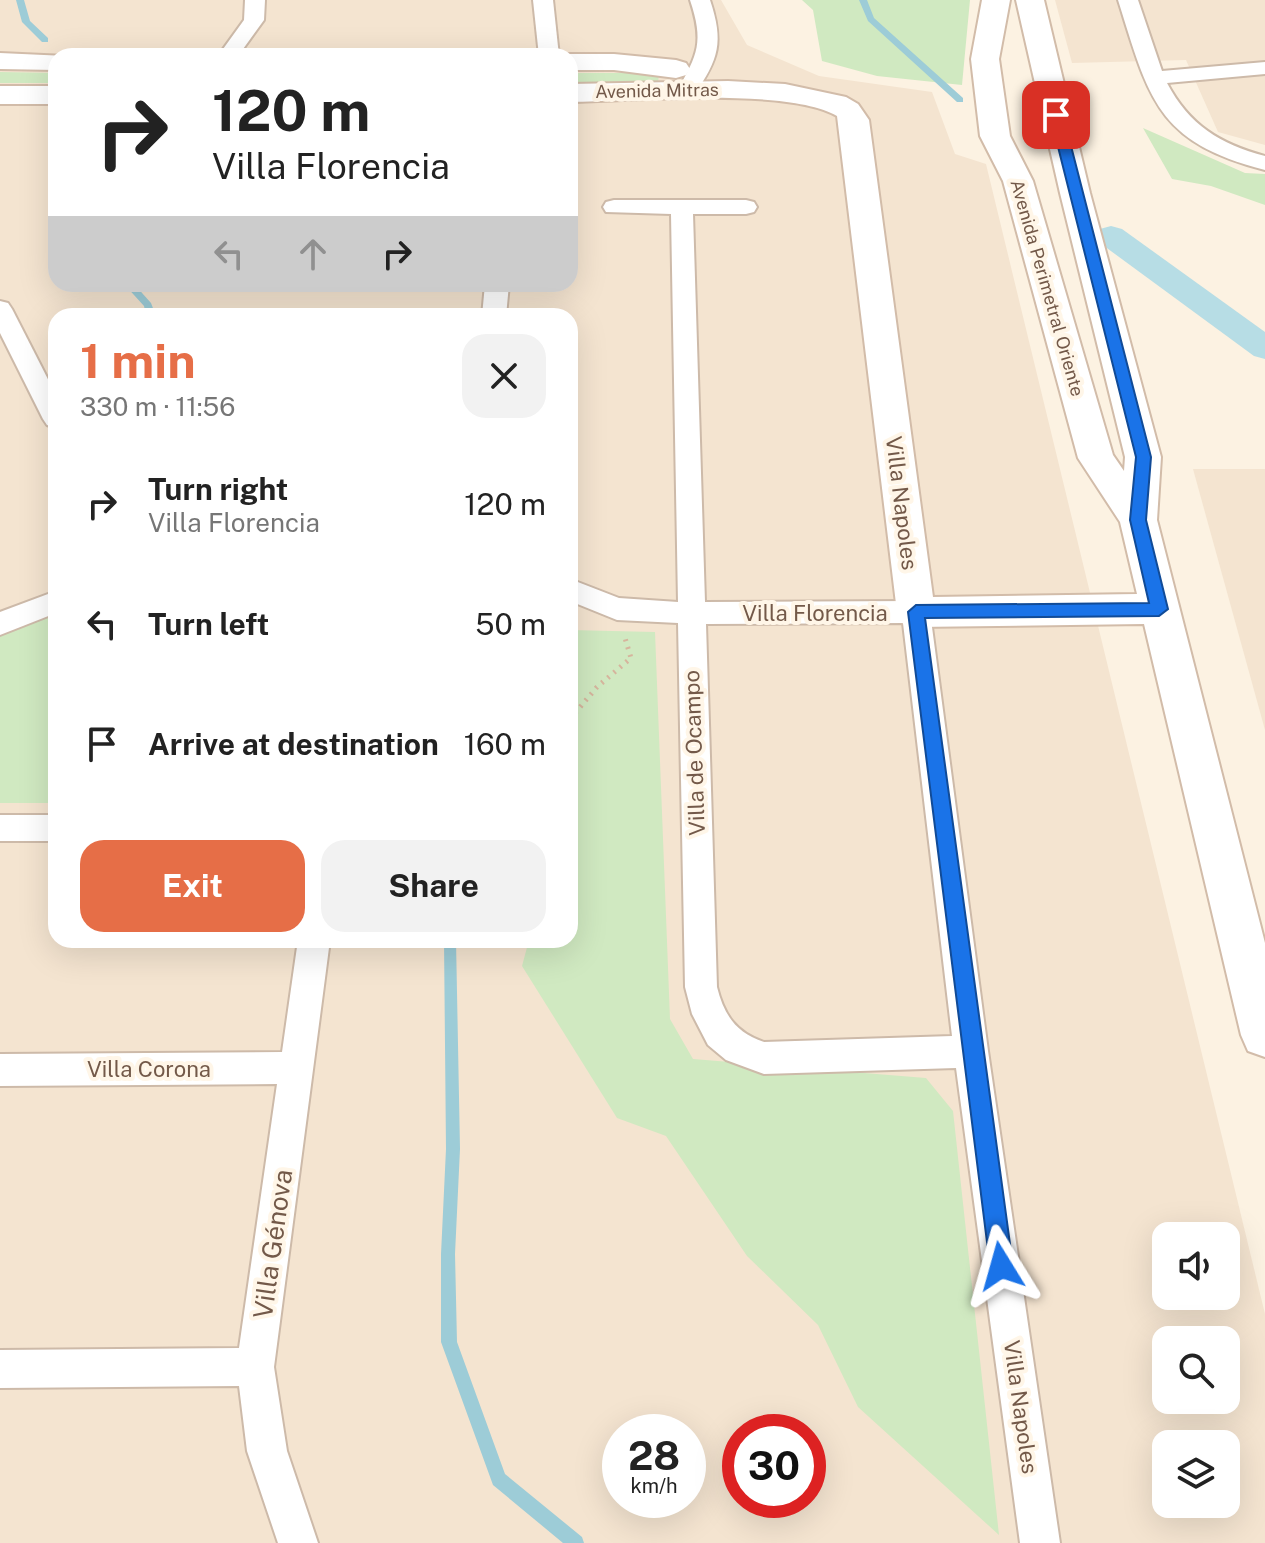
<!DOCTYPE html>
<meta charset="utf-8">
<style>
body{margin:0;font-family:"Public Sans",sans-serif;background:#f2f2f2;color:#222;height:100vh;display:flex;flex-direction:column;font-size:30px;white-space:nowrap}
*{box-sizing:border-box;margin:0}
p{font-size:26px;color:#767676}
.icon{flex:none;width:44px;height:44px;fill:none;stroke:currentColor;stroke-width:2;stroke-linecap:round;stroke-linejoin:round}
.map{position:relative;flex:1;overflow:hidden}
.details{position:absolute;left:48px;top:308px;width:530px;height:640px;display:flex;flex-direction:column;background:#fff;border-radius:24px;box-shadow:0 8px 32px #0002}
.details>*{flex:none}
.top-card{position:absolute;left:48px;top:48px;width:530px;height:244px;border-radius:24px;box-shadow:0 8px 32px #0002;background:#fff;color:#222;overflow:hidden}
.tools{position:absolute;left:1152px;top:1222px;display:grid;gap:16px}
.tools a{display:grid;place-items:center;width:88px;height:88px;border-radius:16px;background:#fff;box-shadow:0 8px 32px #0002;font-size:40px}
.speed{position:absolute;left:602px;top:1414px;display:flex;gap:16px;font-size:40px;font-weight:700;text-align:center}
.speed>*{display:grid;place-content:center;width:104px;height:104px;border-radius:50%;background:#fff;box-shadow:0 8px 32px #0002;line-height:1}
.speed small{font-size:20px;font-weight:400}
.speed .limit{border:12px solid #d22;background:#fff;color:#111}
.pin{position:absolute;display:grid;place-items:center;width:68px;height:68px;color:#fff;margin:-34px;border-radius:16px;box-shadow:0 4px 12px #0006}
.me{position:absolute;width:88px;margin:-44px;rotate:352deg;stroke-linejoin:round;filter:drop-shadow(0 0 6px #0008)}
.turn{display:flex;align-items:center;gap:28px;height:168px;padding:0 32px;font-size:36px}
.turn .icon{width:104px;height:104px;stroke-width:2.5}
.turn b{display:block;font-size:56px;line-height:68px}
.lanes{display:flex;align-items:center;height:76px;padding:0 32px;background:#0003;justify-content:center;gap:40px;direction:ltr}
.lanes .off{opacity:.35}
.round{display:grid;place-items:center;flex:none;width:84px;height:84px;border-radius:24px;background:#f2f2f2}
.head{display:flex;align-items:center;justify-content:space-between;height:136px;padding:0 32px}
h1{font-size:48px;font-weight:700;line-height:60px;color:#e66e47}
.cta{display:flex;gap:16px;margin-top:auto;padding:16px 32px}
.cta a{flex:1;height:92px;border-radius:24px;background:#e66e47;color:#fff;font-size:32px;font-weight:700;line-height:92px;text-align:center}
.cta a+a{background:#f2f2f2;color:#222}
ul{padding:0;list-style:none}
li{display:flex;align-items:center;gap:24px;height:120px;padding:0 32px}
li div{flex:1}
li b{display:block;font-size:30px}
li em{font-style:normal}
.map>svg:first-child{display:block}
.residential{fill:#f4e4d0;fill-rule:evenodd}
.green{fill:#d0e9c1}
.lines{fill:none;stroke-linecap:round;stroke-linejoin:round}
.stream{fill:#9dccd7;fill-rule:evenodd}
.canal{fill:#b7dde5;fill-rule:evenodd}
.street-casing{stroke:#cdbaa9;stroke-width:4}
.secondary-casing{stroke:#d2bca9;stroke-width:4}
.path{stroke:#d6b59d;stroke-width:5;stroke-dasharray:2 6;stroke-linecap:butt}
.street{fill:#fff;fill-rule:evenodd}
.secondary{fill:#fff;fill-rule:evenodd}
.route{fill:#1a73e8;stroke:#114b97;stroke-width:2}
.labels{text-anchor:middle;stroke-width:8;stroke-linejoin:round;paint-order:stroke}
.far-street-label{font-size:18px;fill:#735949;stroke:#fff6e8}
.street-label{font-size:22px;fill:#735949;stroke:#fff6e8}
.near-street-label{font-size:26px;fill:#735949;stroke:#fff6e8}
</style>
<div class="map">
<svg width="1265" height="1543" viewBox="0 0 1265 1543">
<rect width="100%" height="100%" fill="#fcf2e2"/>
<g class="residential">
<path d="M0 0H721L747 45 819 76 932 92 955 154 986 164 1265 1314V1543H0ZM56 56H570V284H56ZM56 316H570V940H56ZM1166 1236H1226V1296H1166ZM1166 1340H1226V1400H1166ZM620 1432H688V1500H620ZM740 1432H808V1500H740ZM1166 1444H1226V1504H1166Z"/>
<path d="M1055 0H1265V145L1218 132 1186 60 1072 63Z"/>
<path d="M1193 469H1265V730Z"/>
</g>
<g class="green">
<path d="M802 0H970L962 85 877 76 822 61 813 10Z"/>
<path d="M0 72 56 73V83H0Z"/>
<path d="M570 73H659L658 84H570Z"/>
<path d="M1143 128 1245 173 1265 174V205L1211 186 1172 179Z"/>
<path d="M56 610V803H0V630Z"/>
<path d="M570 630 655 632 670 1019 693 1059 926 1078 953 1111 999 1535 858 1407 818 1325 747 1256 666 1136 617 1118 522 966 529 940H570Z"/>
</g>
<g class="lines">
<g class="stream">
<path d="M16 0H24L30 21 48 38V42H42L22 22Z"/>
<path d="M859 0H867L874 18 963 98V102H957L868 21Z"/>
<path d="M124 284H134L151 303 156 316H146L144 306Z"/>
<path d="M444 940H456L460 1149 455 1254 457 1342 505 1474 582 1537 584 1543H563L493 1485 441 1342V1254L446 1149Z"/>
</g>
<path class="canal" d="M1111 226 1122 229 1265 332V359L1254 356 1100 243 1096 236 1100 229Z"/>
<defs>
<g id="street">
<path d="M245 0H265L264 20 238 56H218L244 20Z"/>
<path d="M533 0H553L559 56H539Z"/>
<path d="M690 0H710C724 42 719 59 694 95L687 97 677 91C698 54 704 42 690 0Z"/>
<path d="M1118 0H1138L1162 71 1265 62V74L1167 83C1189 125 1220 144 1265 156V170C1156 142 1149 98 1118 0Z"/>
<path d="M614 200H746L754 202 757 207 754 212 746 214H693L705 602 916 601 926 604 930 612 988 1051 1060 1543H1020L956 1068 764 1074 726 1060 708 1045 692 1014 685 987 678 623 617 620 570 601V579L619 598 678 602 671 214 606 212 603 207 606 202ZM903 623 952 1036 764 1042C736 1033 724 1015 717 987L706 624Z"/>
<path d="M323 284H347V285L343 290H327Z"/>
<path d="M485 284H509L506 316H482Z"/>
<path d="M0 301 8 303 12 309 56 395V428L47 425 43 419 0 333Z"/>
<path d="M56 591V613L0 635V612Z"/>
<rect x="0" y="815" width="56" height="26"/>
<path d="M298 940H330L274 1367 287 1451 318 1543H278L247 1451 239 1386 0 1388V1350L239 1348 277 1084 0 1086V1054L282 1052Z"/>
</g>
<g id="secondary">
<path d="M982 0H1010L999 59 1010 136 1033 181 1113 455 1124 471 1125 457 1060 193 1016 0H1044L1090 193 1161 457 1157 520 1265 943V1057L1248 1051 1241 1035 1144 624 916 627 902 623 897 612 837 116C788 87 631 101 570 102V84L728 81 785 84 846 97 858 104 869 120 933 597 1137 594 1120 522 1078 458 1003 181 980 136 971 59Z"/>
<path d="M0 53 66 56H56V70L0 69Z"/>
<path d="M570 54H614L676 60 686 63 690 69 686 75 676 78 614 70H570V56H560Z"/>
<rect x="0" y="86" width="56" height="18"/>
</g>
</defs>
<use href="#street" class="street-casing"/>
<use href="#secondary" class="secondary-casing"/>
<path class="path" d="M570 719 597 687 631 658 625 638"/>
<use href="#street" class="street"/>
<use href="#secondary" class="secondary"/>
</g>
<path class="route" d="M1056 111 1063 115 1151 457 1146 520 1168 609 1159 616 925 618 1013 1266 1009 1274 1001 1278 994 1274 990 1266 908 612 916 605 1149 603 1130 520 1136 457 1050 115Z"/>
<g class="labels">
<g class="far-street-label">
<text transform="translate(657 91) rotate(-1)" y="6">Avenida Mitras</text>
<text transform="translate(1047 288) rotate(74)" y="6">Avenida Perimetral Oriente</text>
</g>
<g class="street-label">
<text transform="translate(902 503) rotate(83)" y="8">Villa Napoles</text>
<text x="815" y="621">Villa Florencia</text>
<text transform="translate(694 753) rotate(-92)" y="8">Villa de Ocampo</text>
<text x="149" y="1077">Villa Corona</text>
<text transform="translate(1021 1407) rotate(82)" y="8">Villa Napoles</text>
</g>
<g class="near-street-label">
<text transform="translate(273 1244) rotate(-82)" y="9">Villa Génova</text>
</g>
</g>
</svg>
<div class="tools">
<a><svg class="icon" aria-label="sound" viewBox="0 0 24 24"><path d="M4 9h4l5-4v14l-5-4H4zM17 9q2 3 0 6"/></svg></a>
<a><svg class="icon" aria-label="search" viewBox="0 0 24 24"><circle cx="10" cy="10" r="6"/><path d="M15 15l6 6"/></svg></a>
<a><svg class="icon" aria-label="layers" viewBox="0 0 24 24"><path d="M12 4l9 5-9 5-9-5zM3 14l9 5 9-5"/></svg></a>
</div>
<div class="speed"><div>28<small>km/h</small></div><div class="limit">30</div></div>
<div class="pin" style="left:1056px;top:115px;background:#d93025"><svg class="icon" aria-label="arrive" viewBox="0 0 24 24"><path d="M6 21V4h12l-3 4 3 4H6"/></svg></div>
<svg class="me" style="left:1001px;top:1266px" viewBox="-20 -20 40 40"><path d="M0-17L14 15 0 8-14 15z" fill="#1a73e8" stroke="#fff" stroke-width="4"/></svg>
<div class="top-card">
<div class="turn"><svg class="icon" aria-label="right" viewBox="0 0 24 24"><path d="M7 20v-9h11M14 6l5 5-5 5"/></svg><div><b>120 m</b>Villa Florencia</div></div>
<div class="lanes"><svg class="icon off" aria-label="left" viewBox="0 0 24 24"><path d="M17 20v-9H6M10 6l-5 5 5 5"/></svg><svg class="icon off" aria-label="ahead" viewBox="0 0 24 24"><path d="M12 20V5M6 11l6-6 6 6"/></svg><svg class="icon" aria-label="right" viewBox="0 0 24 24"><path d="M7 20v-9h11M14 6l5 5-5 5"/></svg></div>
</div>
<section class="details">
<div class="head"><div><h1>1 min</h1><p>330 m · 11:56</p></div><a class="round"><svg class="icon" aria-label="close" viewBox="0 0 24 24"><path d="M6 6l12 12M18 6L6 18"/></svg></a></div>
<ul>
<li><svg class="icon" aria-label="right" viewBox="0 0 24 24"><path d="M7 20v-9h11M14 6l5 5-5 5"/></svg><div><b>Turn right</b><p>Villa Florencia</p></div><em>120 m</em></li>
<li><svg class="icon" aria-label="left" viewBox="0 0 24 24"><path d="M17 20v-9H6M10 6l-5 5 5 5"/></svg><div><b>Turn left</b></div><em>50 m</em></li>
<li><svg class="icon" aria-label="arrive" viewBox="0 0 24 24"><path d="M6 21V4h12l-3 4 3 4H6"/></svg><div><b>Arrive at destination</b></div><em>160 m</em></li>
</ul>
<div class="cta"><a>Exit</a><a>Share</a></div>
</section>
</div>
